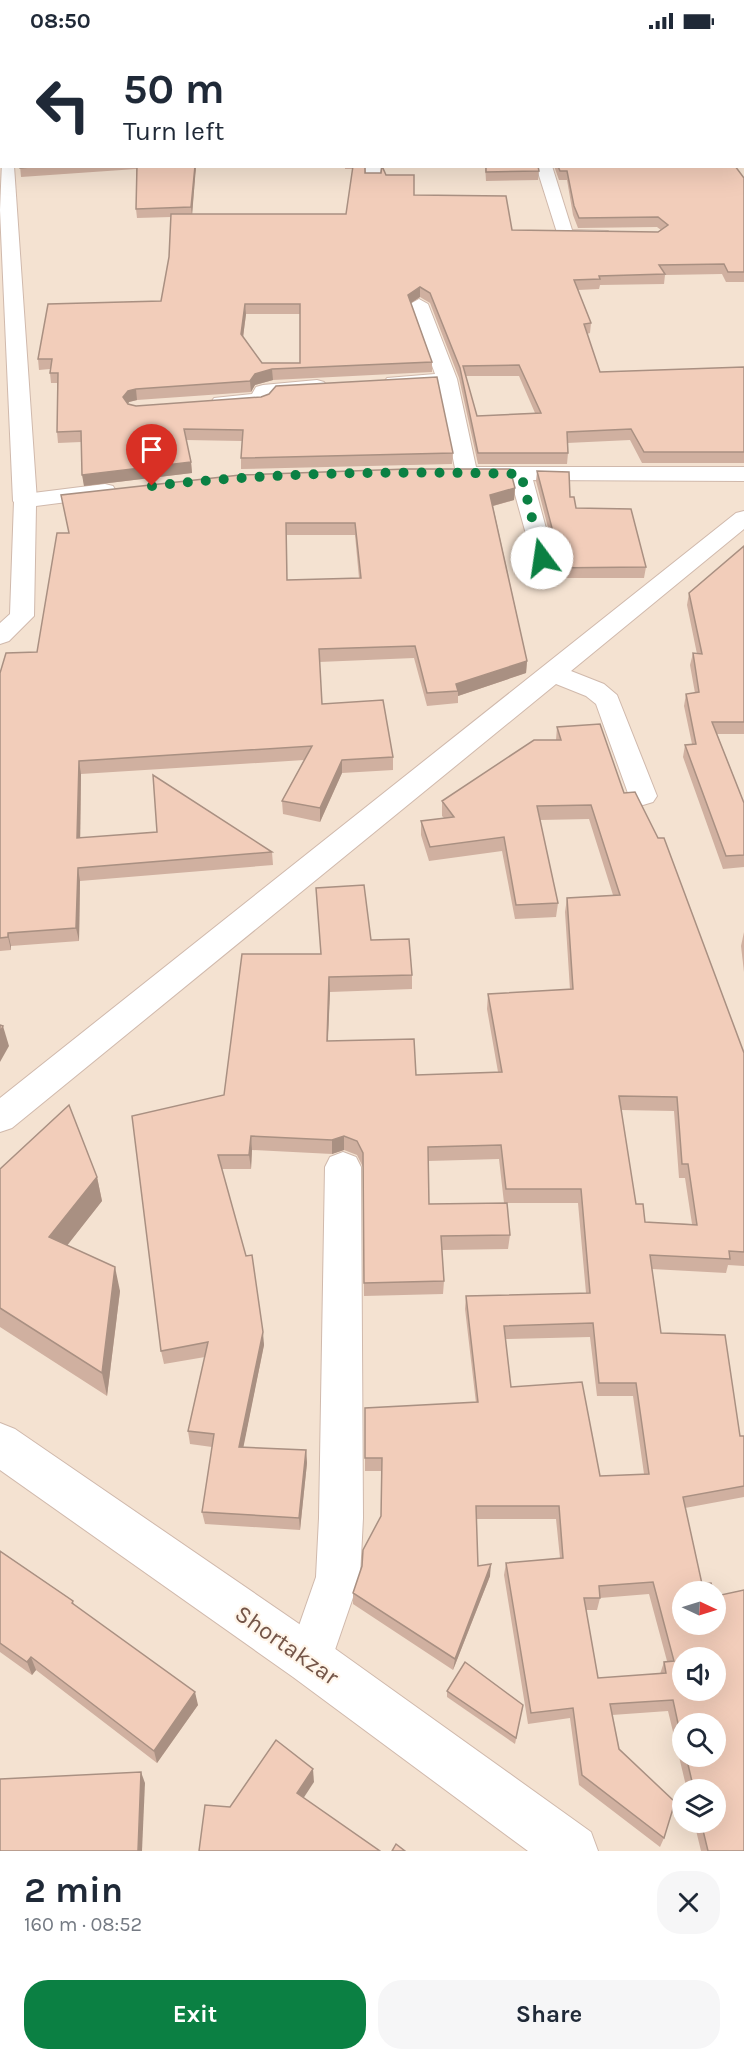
<!DOCTYPE html>
<meta charset="utf-8">
<style>
body{margin:0;font-family:Karla,sans-serif;background:#f6f6f7;color:#1f2937;height:100vh;display:flex;flex-direction:column;font-size:22px;white-space:nowrap}
*{box-sizing:border-box;margin:0}
p{font-size:20px;color:#747a83}
.icon{flex:none;width:33px;height:33px;fill:none;stroke:currentColor;stroke-width:2;stroke-linecap:round;stroke-linejoin:round}
.map{position:relative;height:1809px;overflow:hidden}
.side{display:flex;flex-direction:column;background:#fff;flex:1}
.side>*{flex:none}
.banner{position:absolute;left:0px;top:0px;width:744px;height:126px;box-shadow:0 6px 24px #0002;background:#fff;color:#1f2937;overflow:hidden}
.needle{width:39px;rotate:94deg}
.tools{position:absolute;left:672px;top:1539px;display:grid;gap:12px}
.tools a{display:grid;place-items:center;width:54px;height:54px;border-radius:50%;background:#fff;box-shadow:0 6px 24px #0002;font-size:30px}
.pin{position:absolute;display:grid;place-items:center;width:51px;height:51px;color:#fff;margin:-62px -26px;border-radius:50% 50% 50% 0;rotate:-45deg;box-shadow:0 0 6px #0007}
.pin .icon{rotate:45deg}
.me{position:absolute;width:66px;margin:-33px;rotate:346deg;stroke-linejoin:round;filter:drop-shadow(0 0 4px #0008)}
.turn{display:flex;align-items:center;gap:21px;height:126px;padding:0 24px;font-size:27px}
.turn .icon{width:78px;height:78px;stroke-width:2.5}
.turn b{display:block;font-size:42px;line-height:51px}
.round{display:grid;place-items:center;flex:none;width:63px;height:63px;border-radius:24px;background:#f6f6f7}
.head{display:flex;align-items:center;justify-content:space-between;height:102px;padding:0 24px}
h1{font-size:36px;font-weight:700;line-height:45px}
.action{display:flex;gap:12px;margin-top:auto;padding:12px 24px}
.action a{flex:1;height:69px;border-radius:24px;background:#0b8043;color:#fff;font-size:24px;font-weight:700;line-height:69px;text-align:center}
.action a+a{background:#f6f6f7;color:#1f2937}
.status{display:flex;justify-content:space-between;align-items:center;height:42px;padding:0 30px;background:#fff;direction:ltr}
.status svg{height:16px;fill:currentColor}
.map>svg:first-child{display:block}
.residential{fill:#f4e2d1;fill-rule:evenodd}
.lines{fill:none;stroke-linecap:round;stroke-linejoin:round}
.minor-casing{stroke:#d0b9ac;stroke-width:2}
.tertiary-casing{stroke:#d0b9ac;stroke-width:2}
.minor{fill:#fff;fill-rule:evenodd}
.tertiary{fill:#fff;fill-rule:evenodd}
.wall{fill:#d0b0a0;fill-rule:evenodd}
.shaded-wall{fill:#a99082}
.building{fill:#f2cdba;stroke:#a99082;stroke-width:1.5;fill-rule:evenodd}
.route{stroke:#0b8043;stroke-width:10;stroke-dasharray:0 18}
.labels{text-anchor:middle;stroke-width:4.5;stroke-linejoin:round;paint-order:stroke}
.near-street-label{font-size:24px;fill:#745548;stroke:#fff5e9}
</style>
<div class="status"><b>08:50</b><svg viewBox="0 0 49 12"><path d="M0 12V9h3v3zM5 12V6h3v6zM10 12V3h3v9zM15 12V0h3v12zM26 1h20v11H26zM47 4h2v5h-2z"/></svg></div>
<div class="map">
<svg width="744" height="1809" viewBox="0 0 744 1809">
<rect width="100%" height="100%" fill="#fcf1e2"/>
<path class="residential" d="M0 0H744V1809H0ZM2 2H742V124H2ZM682 1550H716V1582H682ZM682 1616H716V1648H682ZM682 1682H716V1714H682ZM682 1748H716V1780H682Z"/>
<g class="lines">
<defs>
<g id="minor">
<rect x="742" y="87" width="2" height="8"/>
<path d="M365 124H381L379 138H367Z"/>
<path d="M536 124H552L572 188 608 189 610 193 608 197H559Z"/>
<path d="M419 257 428 262 457 337 476 425H744V439L533 438 554 516 550 521H534L511 438 459 436 456 431 438 343 394 346 387 344 384 340 387 336 435 332 410 262Z"/>
<path d="M317 338 324 340 327 344 324 348 272 354 268 361C252 365 230 368 214 364L211 360 214 356 252 352 256 345 263 343Z"/>
<path d="M105 442 113 444 116 449 113 454 36 464 34 574 9 599 0 602V581L10 572 14 459 17 454 25 452Z"/>
<path d="M744 469V487L571 629 604 642 617 653 657 754 653 760 643 763 633 760 629 754 596 662 586 654 556 642 12 1086 0 1090V1056L736 471Z"/>
<path d="M343 1110 356 1115 361 1125 363 1476 360 1535 326 1634 310 1641 294 1634 287 1618 316 1535 319 1476 325 1125 330 1115Z"/>
</g>
<g id="tertiary">
<rect x="0" y="26" width="2" height="24"/>
<path d="M742 100 744 101V111L742 110Z"/>
<path d="M2 120V124H14L37 459 33 464H17L13 459 0 168Z"/>
<path d="M0 1381 15 1387 327 1601 591 1790 598 1809H528L293 1635 0 1428Z"/>
</g>
</defs>
<use href="#minor" class="minor-casing"/>
<use href="#tertiary" class="tertiary-casing"/>
<use href="#minor" class="minor"/>
<use href="#tertiary" class="tertiary"/>
</g>
<g class="wall">
<path d="M0 0H744V47H743V50H744V72L742 70V2L0 25Z"/>
<path d="M2 42V72H0V43Z"/>
<path d="M20 124H196L192 172H346L353 127H345V124H365V131L386 133 414 153 512 188 658 190 661 188 657 185 578 186 573 173 567 138H559L554 124H735L744 136V240H726L722 232 665 233 664 242 600 243 599 247 578 248 591 281 590 291 587 292 600 330 744 325V421H642L630 398 567 401 568 411 567 422H478L459 336 430 261 420 255 411 261 432 320V330L273 338 255 343 251 350 137 358 129 360 128 362 136 364 453 411 452 422 241 427V416L242 399 186 398 191 420 192 431 84 444 81 400 58 401 57 390V341H51L50 331V327L39 328 38 317 161 259 169 215 171 175 137 176 136 167V127L21 135ZM246 272H300V321H262L243 295ZM466 334H519L535 371 477 374Z"/>
<path d="M485 124H538L539 129 538 138 486 139Z"/>
<path d="M537 429 570 455 576 466 646 525 644 536H544L540 523 541 513H551L554 509 536 439Z"/>
<path d="M515 446 514 458 493 464 527 619 526 631 458 654V661L427 664 414 616 319 620 322 662 393 715V728L342 731 320 780 283 772 282 759 304 718 81 732 80 796 272 810 273 823 80 839 79 899 11 904V908L0 909V631L37 610 69 491 61 453ZM286 493H355L359 536 287 538Z"/>
<path d="M744 504V692H717L744 761V825L723 827 683 715 685 703 692 702 684 664 686 652 695 651 690 623 693 611 697 612 687 563 689 551Z"/>
<path d="M557 685 624 751 744 1011V1224L728 1223 726 1231 652 1227 661 1291 740 1394H744V1455L685 1466 744 1809H701L694 1780H716V1748H687L668 1669 612 1673 619 1707 664 1796 660 1805 579 1743 570 1676 528 1682 504 1533 506 1521 560 1516 556 1477H476L478 1524 490 1534 453 1628 353 1562V1551L381 1474V1429H365V1366L476 1361 465 1267 466 1254 586 1251 578 1161H504L499 1117 428 1119 429 1162 510 1193 508 1207 442 1208 444 1239 443 1252 364 1254 363 1125 357 1113 344 1108 332 1112 252 1108 251 1127H222L264 1303 243 1405 306 1408 307 1421 300 1488 205 1482 202 1470 212 1405 190 1402 188 1389 205 1315 164 1322 161 1309 224 1053 321 912 316 846 371 898 412 933V947L330 950 328 999 416 1033 498 1030 487 967 488 952 570 948 565 870 567 856 613 853 589 777 540 778 558 861 556 875 515 877 502 809 429 819 421 793V779L444 776 442 774V759L556 698ZM621 1068 674 1069 679 1136H685L692 1182 645 1180 636 1162ZM590 1295 597 1354H633L644 1432 600 1434 511 1345 505 1297ZM649 1552 667 1619 664 1620 660 1632 598 1636 586 1568H597L600 1556ZM682 1682 716 1714H682Z"/>
<path d="M744 890V930L741 904Z"/>
<path d="M0 1127 97 1135 102 1159 67 1203 120 1249 107 1354 0 1285Z"/>
<path d="M0 1509 73 1559 74 1563 198 1663 157 1721 36 1628 32 1633 0 1610Z"/>
<path d="M447 1649 523 1663 515 1702 447 1655Z"/>
</g>
<g class="shaded-wall">
<path d="M195 124H196L192 174 191 165Z"/>
<path d="M420 245V255L408 263V253Z"/>
<path d="M245 262 246 272 242 303 241 292Z"/>
<path d="M272 327 273 338 255 343 251 350 250 339 255 332Z"/>
<path d="M136 347 137 358 129 360 125 366 123 355 128 349Z"/>
<path d="M191 420 192 431 84 444 82 433Z"/>
<path d="M515 446 514 458 489 465 490 453Z"/>
<path d="M527 619 526 631 458 654V649L456 642Z"/>
<path d="M342 718V731L320 780V766Z"/>
<path d="M79 719 81 732 80 809 77 796Z"/>
<path d="M78 826 80 839 79 899 76 886Z"/>
<path d="M8 891 11 904V908L8 895Z"/>
<path d="M329 935 330 950 327 1013V999Z"/>
<path d="M3 984 9 1004 0 1020V990Z"/>
<path d="M251 1094 252 1108 251 1127 249 1113Z"/>
<path d="M344 1094V1108L332 1112V1098Z"/>
<path d="M97 1135 102 1159 55 1219 49 1195Z"/>
<path d="M115 1225 120 1249 107 1354 102 1331Z"/>
<path d="M263 1290 264 1303 241 1417 239 1405Z"/>
<path d="M306 1408 307 1421 300 1488 299 1476Z"/>
<path d="M491 1522 490 1534 453 1628 455 1617Z"/>
<path d="M31 1615 36 1628 32 1633 27 1620Z"/>
<path d="M195 1650 198 1663 157 1721 154 1709Z"/>
<path d="M313 1727 314 1740 299 1763 297 1751Z"/>
<path d="M141 1730 145 1741 142 1809H138Z"/>
</g>
<g class="building">
<path d="M0 0H744V39H742V2H2V24L1 16H0Z"/>
<path d="M2 42V63H0V43Z"/>
<path d="M742 46 743 50H744V62L742 61Z"/>
<path d="M20 124H42L20 126Z"/>
<path d="M137 124H195L191 165 136 167Z"/>
<path d="M353 124H365V131H381L382 124 386 133H414V153L506 154 512 188 658 190 668 183 658 175 579 176 574 164 567 129H560L558 124H735L744 136V230H728L724 222 659 223 665 232 599 234 600 237 574 238 591 281 584 282 600 330 744 325V410H644L631 387 567 390 568 411H478L460 326 430 251 420 245 408 253 432 320 272 327 255 332 250 339 136 347 128 349 123 355 128 362 136 364 261 355 269 352 276 344 437 335 453 411 241 416 243 388 184 387 191 420 82 433 81 389 57 390 58 331H50L52 317H38L48 262 161 259 169 215 171 172H346ZM245 262H300V321H262L241 292ZM519 323 541 371 477 374 463 324Z"/>
<path d="M486 124H538L539 129 486 130Z"/>
<path d="M407 427H510L515 446 490 453 527 619 456 642 458 649 427 651 415 604 319 607 322 662 383 658 393 715 342 718 320 766 282 759 312 704 79 719 77 796 157 790 153 733 272 810 78 826 76 886 8 891V895L0 896V631L6 611 37 610 57 491H69L61 453 240 433ZM286 481H355L361 536 287 538Z"/>
<path d="M537 429 569 430 570 455H574L576 466 631 467 646 525 545 526 541 513H551L557 505Z"/>
<path d="M744 504V680H712L744 761V813L726 814 685 703 696 702 686 652 699 650 693 611 702 612 689 551Z"/>
<path d="M600 682 624 751 635 750 658 796H664L744 1011V1210L729 1209 730 1217 650 1213 661 1291 725 1293 740 1394H744V1444L683 1455 702 1542 711 1541 714 1550H682V1582H716V1554L744 1548V1809H708L701 1780H716V1748H694L686 1714H716V1682H682V1700L673 1658 610 1662 619 1707 675 1760 664 1796 582 1733 573 1666 531 1671 506 1521 563 1516 559 1464H476L478 1524 491 1522 455 1617 353 1551 362 1524 363 1508 381 1474 382 1416H365V1366L478 1360 466 1254 590 1251 581 1147H506L501 1103 428 1105 429 1162 507 1161 510 1193 441 1194 444 1239 364 1241 363 1111 357 1099 344 1094 332 1098 251 1094 249 1113H218L246 1214 252 1213 263 1290 239 1405 306 1408 299 1476 202 1470 214 1392 188 1389 208 1300 161 1309 132 1074 224 1053 242 912H321L316 846 364 843 371 898 409 897 412 933 329 935 327 999 414 997 416 1033 502 1030 488 952 573 947 567 856 620 853 591 763 537 764 558 861 516 863 504 795 430 805 421 779 454 775 442 759 534 698H561L557 685ZM619 1054 677 1055 682 1122H688L697 1183 645 1180 643 1162H636ZM593 1281 599 1341H636L649 1432 600 1434 582 1340 511 1345 504 1284ZM653 1540 674 1619 664 1620 666 1631 598 1636 584 1556H600L599 1544ZM682 1616H716V1648H682Z"/>
<path d="M0 983 3 984 0 990Z"/>
<path d="M69 1063 97 1135 49 1195 115 1225 102 1331 0 1266V1127Z"/>
<path d="M0 1509 73 1559 72 1561 195 1650 154 1709 31 1615 27 1620 0 1601Z"/>
<path d="M465 1620 523 1663 516 1696 447 1649Z"/>
<path d="M276 1698 313 1727 297 1751 380 1809H199L205 1763 230 1765Z"/>
<path d="M141 1730 138 1809H0V1737Z"/>
<path d="M396 1802 405 1809H392Z"/>
</g>
<g class="lines">
<path class="route" d="M152 444C275 430 398 429 521 432L542 516"/>
</g>
<g class="labels">
<g class="near-street-label">
<text transform="translate(287 1603) rotate(35)" y="8">Shortakzar</text>
</g>
</g>
</svg>
<div class="tools">
<a><svg class="needle" viewBox="-14 -14 28 28"><path d="M0-13l5 13h-10z" fill="#e53935"/><path d="M0 13l5-13h-10z" fill="#747a83"/></svg></a>
<a><svg class="icon" aria-label="sound" viewBox="0 0 24 24"><path d="M4 9h4l5-4v14l-5-4H4zM17 9q2 3 0 6"/></svg></a>
<a><svg class="icon" aria-label="search" viewBox="0 0 24 24"><circle cx="10" cy="10" r="6"/><path d="M15 15l6 6"/></svg></a>
<a><svg class="icon" aria-label="layers" viewBox="0 0 24 24"><path d="M12 4l9 5-9 5-9-5zM3 14l9 5 9-5"/></svg></a>
</div>
<div class="pin" style="left:152px;top:444px;background:#d93025"><svg class="icon" aria-label="arrive" viewBox="0 0 24 24"><path d="M6 21V4h12l-3 4 3 4H6"/></svg></div>
<svg class="me" style="left:542px;top:516px" viewBox="-20 -20 40 40"><circle r="19" fill="#fff"/><path d="M0-13L10 11 0 6-10 11z" fill="#0b8043"/></svg>
<div class="banner">
<div class="turn"><svg class="icon" aria-label="left" viewBox="0 0 24 24"><path d="M17 20v-9H6M10 6l-5 5 5 5"/></svg><div><b>50 m</b>Turn left</div></div>
</div>
</div>
<section class="side">
<div class="head"><div><h1>2 min</h1><p>160 m · 08:52</p></div><a class="round"><svg class="icon" aria-label="close" viewBox="0 0 24 24"><path d="M6 6l12 12M18 6L6 18"/></svg></a></div>
<div class="action"><a>Exit</a><a>Share</a></div>
</section>
